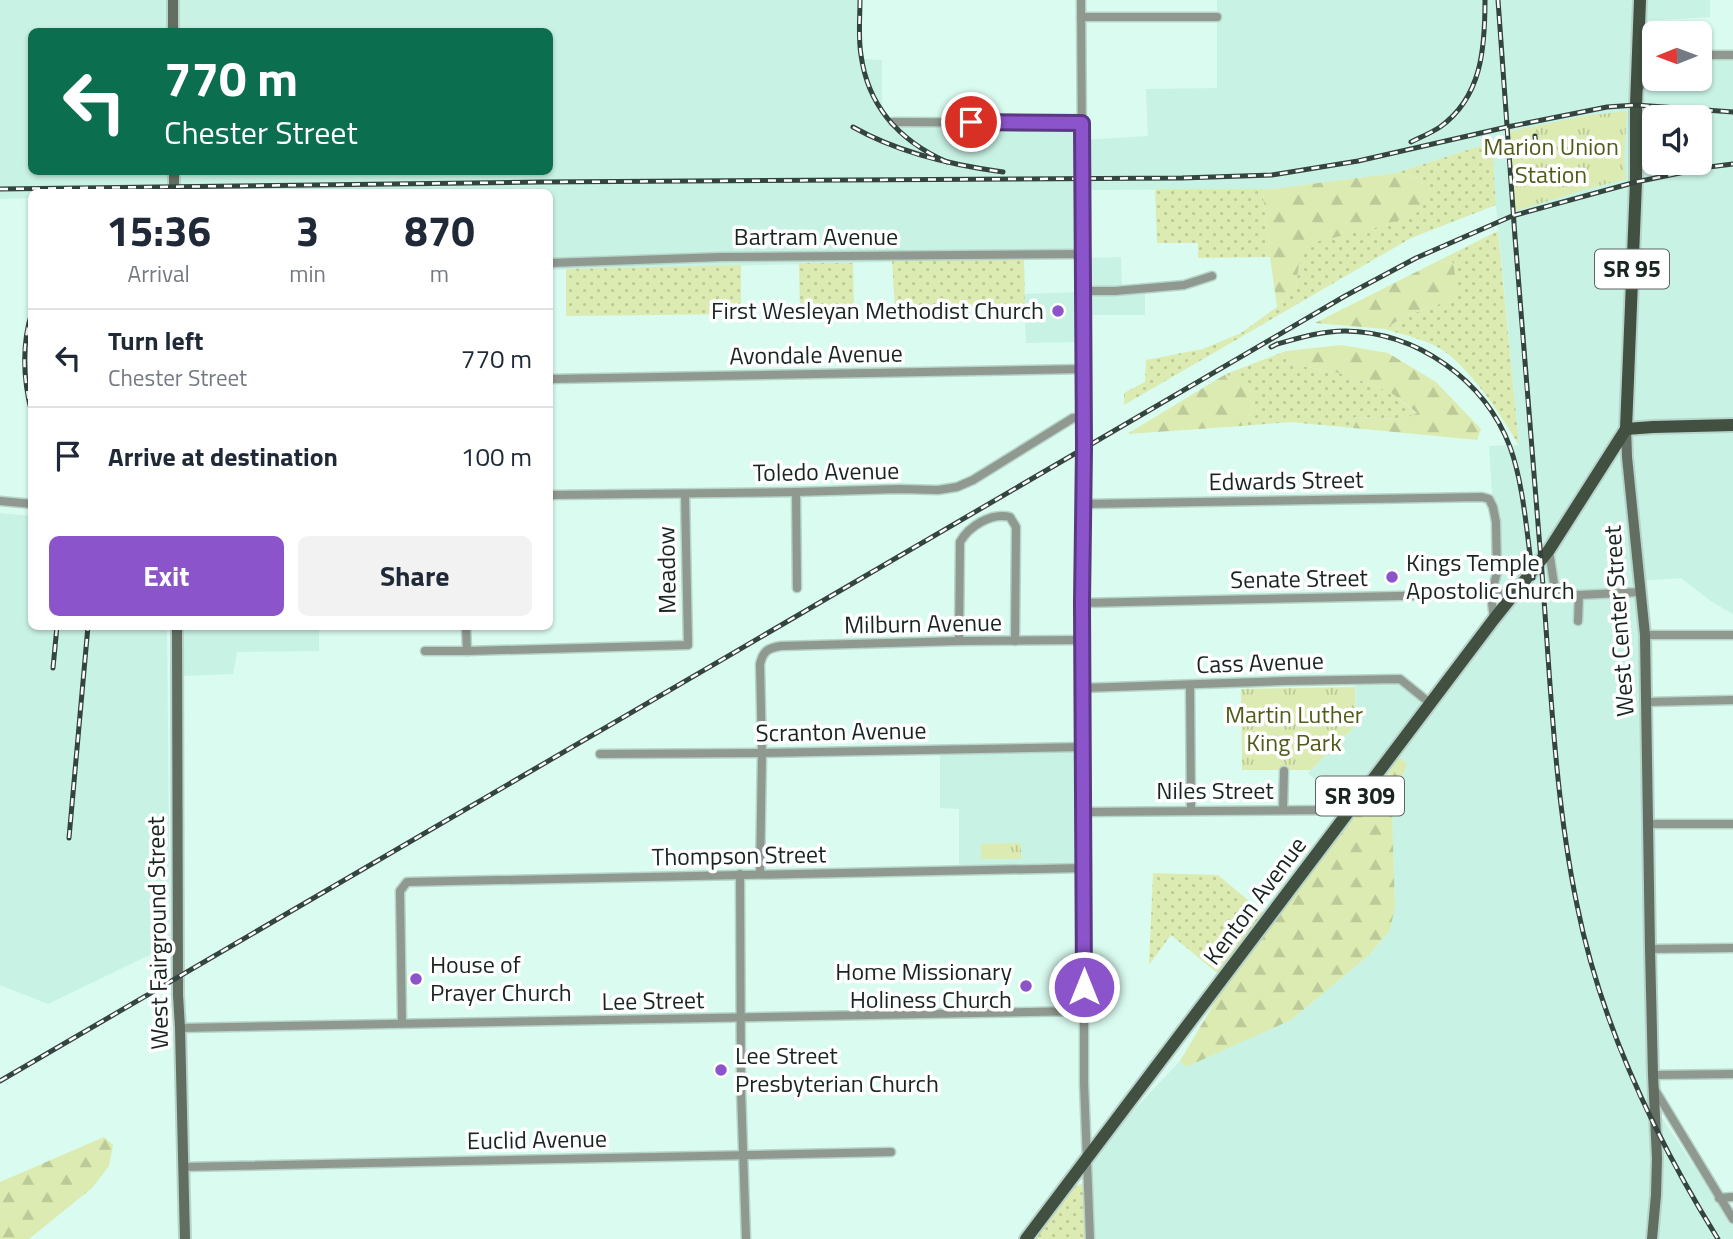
<!DOCTYPE html>
<style>
body{margin:0;font-family:"Titillium Web",sans-serif;background:#f2f2f3;color:#1f2937;height:100vh;display:flex;flex-direction:column;font-size:26px;white-space:nowrap}
*{box-sizing:border-box;margin:0}
p{font-size:23px;color:#747a83}
.icon{flex:none;width:38px;height:38px;fill:none;stroke:currentColor;stroke-width:2;stroke-linecap:round;stroke-linejoin:round}
.map{position:relative;flex:1;overflow:hidden}
.drawer{position:absolute;left:28px;top:189px;width:525px;height:441px;display:flex;flex-direction:column;background:#fff;border-radius:10px;box-shadow:0 2px 5px #0004}
.drawer>*{flex:none}
.hud{position:absolute;left:28px;top:28px;width:525px;height:147px;border-radius:10px;box-shadow:0 2px 5px #0004;background:#0b6e4f;color:#fff;overflow:hidden}
.needle{width:46px;rotate:269deg}
.buttons{position:absolute;left:1642px;top:21px;display:grid;gap:14px}
.buttons a{display:grid;place-items:center;width:70px;height:70px;border-radius:10px;background:#fff;box-shadow:0 2px 5px #0004;font-size:35px}
.pin{position:absolute;display:grid;place-items:center;width:60px;height:60px;color:#fff;margin:-30px;border:4px solid #fff;border-radius:50%;box-shadow:0 2px 7px #0007}
.me{position:absolute;width:77px;margin:-38px;rotate:0deg;stroke-linejoin:round;filter:drop-shadow(0 0 5px #0008)}
.turn{display:flex;align-items:center;gap:24px;height:147px;padding:0 21px;font-size:32px}
.turn .icon{width:91px;height:91px;stroke-width:2.5}
.turn b{display:block;font-size:49px;line-height:60px}
.eta{display:flex;justify-content:space-evenly;align-items:center;height:119px;text-align:center}
.eta b{font-size:42px;font-weight:700;line-height:49px}
.button{display:flex;gap:14px;margin-top:auto;padding:14px 21px}
.button a{flex:1;height:80px;border-radius:10px;background:#8c54cb;color:#fff;font-size:28px;font-weight:700;line-height:80px;text-align:center}
.button a+a{background:#f2f2f3;color:#1f2937}
ul{padding:0;list-style:none}
li{display:flex;align-items:center;gap:21px;height:98px;padding:0 21px;border-top:2px solid #e0e1e3}
li div{flex:1}
li b{display:block;font-size:26px}
li em{font-style:normal}
.map>svg:first-child{display:block}
.built{fill:#c8f2e4;fill-rule:evenodd}
.grass{fill:url(#grass-dots)}
.forest{fill:url(#forest-firs)}
.park{fill:url(#park-tufts)}
.garden{fill:#dcebb1}
.lines{fill:none;stroke-linecap:round;stroke-linejoin:round}
.street-casing{stroke:#b7d4ca;stroke-width:11}
.secondary-casing{stroke:#b7d4ca;stroke-width:14}
.primary-casing{stroke:#b7d4ca;stroke-width:16}
.street{stroke:#8f9990;stroke-width:8}
.secondary{stroke:#616e61;stroke-width:10}
.primary{stroke:#415041;stroke-width:12}
.rail-casing{stroke:#34443e;stroke-width:5}
.rail{stroke:#fff;stroke-width:2.5;stroke-dasharray:8;stroke-linecap:butt}
.route-casing{stroke:#5b3784;stroke-width:18}
.route{stroke:#8c54cb;stroke-width:12}
.poi-dot{fill:#8c54cb;stroke:#fff;stroke-width:2.5}
.labels{text-anchor:middle;stroke-width:7;stroke-linejoin:round;paint-order:stroke}
.shield{fill:#fff;stroke:#5d6663;stroke-width:2}
.shield-label{font-size:23px;font-weight:bold;fill:#182520}
.park-label{font-size:24px;fill:#4f5c1a;stroke:#fff}
.street-label{font-size:24px;fill:#182520;stroke:#fff}
.poi-label{font-size:24px;fill:#182520;stroke:#fff;text-anchor:start}
</style>
<div class="map">
<svg width="1733" height="1239" viewBox="0 0 1733 1239">
<defs>
<pattern id="grass-dots" width="8" height="8" patternUnits="userSpaceOnUse" patternTransform="scale(1.75)"><rect width="8" height="8" fill="#dcebb1"/><path d="M2 2h.1M6 6h.1" fill="none" stroke="#bcc998" stroke-width="1.8" stroke-linecap="round"/></pattern>
<pattern id="forest-firs" width="22" height="20" patternUnits="userSpaceOnUse" patternTransform="scale(1.75)"><rect width="22" height="20" fill="#dcebb1"/><path d="M5 1l3.5 6h-7zM16 11l3.5 6h-7z" fill="#bcc998"/></pattern>
<pattern id="park-tufts" width="24" height="20" patternUnits="userSpaceOnUse" patternTransform="scale(1.75)"><rect width="24" height="20" fill="#dcebb1"/><path d="M3 7l-1-3M5 7V3M7 7l1-3M15 17l-1-3M17 17v-4M19 17l1-3" fill="none" stroke="#bcc998"/></pattern>
</defs>
<rect width="100%" height="100%" fill="#dafbef"/>
<g class="built">
<path d="M0 0H862V59L882 60V106L890 119 1080 118 1081 140 1148 136 1146 89 1217 88V0H1710V17L1640 21 1639 55H1654V79H1699V55L1733 56V614L1712 602 1681 578 1640 581 1647 1025 1649 1098 1733 1226V1239H1086L1083 1164 1180 1061 1186 1066 1291 1020 1369 955 1390 930 1395 907 1392 808 1407 764 1400 757 1356 814 1308 773 1356 725 1355 678 1399 677 1433 703 1488 631 1499 596 1489 446 1519 445 1496 205 1492 142 1396 173 1272 189 1082 190 1080 250 1024 254V259L550 270V192H32L31 198 0 199ZM32 32H550V172H32ZM1654 117H1699V163H1654Z"/>
<path d="M1121 257 1122 288H1145V315H1082V342L1026 343 1024 294 1080 292V258Z"/>
<path d="M0 513 31 516 32 626 167 627 170 945 48 1004 0 985Z"/>
<path d="M181 627H319V651L237 652 233 674 182 676Z"/>
<path d="M1071 751 1078 757 1079 859 1072 864 959 867V809L940 808V754Z"/>
</g>
<g class="grass">
<path d="M1492 142 1496 205 1411 238 1124 405V393L1145 382 1146 360 1203 349 1241 333 1277 307 1296 285 1300 258 1311 242 1378 227 1423 179 1396 173Z"/>
<path d="M1155 189H1272L1263 196 1270 257 1198 258V243H1157Z"/>
<path d="M1498 231 1519 445C1500 414 1465 358 1431 344 1416 337 1400 334 1385 329L1403 317 1445 302 1453 262 1438 261Z"/>
<path d="M1024 259 1025 306 895 308 892 261Z"/>
<path d="M799 263H853L854 309 800 311Z"/>
<path d="M741 265V314L566 316V269Z"/>
<path d="M1286 351V363L1344 374 1390 392 1417 414 1404 419 1354 417 1353 428 1290 422 1242 426 1253 411 1250 389 1226 374Z"/>
<path d="M1153 873 1218 875 1267 916 1221 976 1171 935 1149 965Z"/>
<path d="M1084 1184 1086 1239H1031L1070 1186Z"/>
</g>
<g class="forest">
<path d="M1396 173 1423 179 1428 194 1416 214 1378 227 1311 243 1300 258 1296 285 1277 307 1270 257 1263 196 1272 189Z"/>
<path d="M1438 261 1453 262 1457 288 1445 302 1403 317 1385 329 1315 323Z"/>
<path d="M1341 345 1388 353 1436 382 1481 429 1477 440 1353 428 1354 417 1404 419 1417 413 1390 392 1344 374 1286 363V351Z"/>
<path d="M1226 374 1250 388 1253 411 1242 426 1127 434Z"/>
<path d="M1400 757 1407 764 1392 808 1395 907 1390 930 1369 955 1291 1020 1186 1067 1180 1061 1227 982Z"/>
<path d="M104 1137 113 1145 109 1166 92 1188 29 1239H0V1182Z"/>
</g>
<g class="park">
<path d="M1627 111 1624 159 1626 179 1583 190 1512 212 1507 132 1584 116Z"/>
<path d="M1355 687 1356 725 1311 770H1242L1241 689Z"/>
<path d="M1021 843V859H981V844Z"/>
</g>
<path class="garden" d="M1300 695H1318L1319 729 1301 730Z"/>
<g class="lines">
<defs>
<g id="street">
<path d="M1081 0 1084 448 1082 603 1084 1011V1083L1090 1239"/>
<path d="M1081 17H1217"/>
<path d="M1641 27 1646 40 1654 49"/>
<path d="M1699 55H1733"/>
<path d="M1640 87 1654 63"/>
<path d="M893 122 1082 123"/>
<path d="M550 263 721 257 1082 254"/>
<path d="M1082 291H1115L1184 285 1212 276"/>
<path d="M550 379 1083 369"/>
<path d="M796 492 797 588"/>
<path d="M550 495 796 492 899 489 938 490 957 487 973 480 1073 418H1083"/>
<path d="M0 501 32 504"/>
<path d="M1084 504 1482 497 1489 499 1493 507 1496 522 1497 573 1491 594 1494 619"/>
<path d="M1549 550 1554 584 1560 593 1579 595 1578 621"/>
<path d="M1579 595 1641 592"/>
<path d="M1082 603 1491 594 1516 591"/>
<path d="M466 626 467 651"/>
<path d="M1645 635H1733"/>
<path d="M959 641 960 542C969 526 992 512 1010 517L1016 527 1015 641"/>
<path d="M425 651H467L688 645 685 494"/>
<path d="M1190 685 1191 810"/>
<path d="M1083 688 1284 681 1400 679 1431 704"/>
<path d="M1647 702 1733 700"/>
<path d="M600 754 762 753 1083 747"/>
<path d="M1283 810 1284 771"/>
<path d="M1083 812 1335 810 1347 813"/>
<path d="M1648 824H1733"/>
<path d="M740 874 741 1090 746 1239"/>
<path d="M760 874 762 753 760 664C763 651 768 648 781 646L959 641 1082 640"/>
<path d="M1650 949 1733 948"/>
<path d="M402 1023 400 891 407 882 1083 868"/>
<path d="M180 1028 1084 1011"/>
<path d="M1653 1075 1733 1074"/>
<path d="M1655 1090 1733 1219"/>
<path d="M183 1167 891 1152"/>
<path d="M1719 1198 1733 1197"/>
</g>
<g id="secondary">
<path d="M173 0V32"/>
<path d="M174 172V192"/>
<path d="M1626 429 1627 457 1645 635 1650 949 1653 1075 1657 1158 1656 1195 1652 1239"/>
<path d="M177 626 178 995 180 1028 185 1239"/>
</g>
<g id="primary">
<path d="M1626 429 1636 182V105L1640 0"/>
<path d="M1626 429 1653 427 1733 425"/>
<path d="M1026 1239 1494 619 1549 550 1626 429"/>
</g>
</defs>
<use href="#street" class="street-casing"/>
<use href="#secondary" class="secondary-casing"/>
<use href="#primary" class="primary-casing"/>
<use href="#street" class="street"/>
<use href="#secondary" class="secondary"/>
<use href="#primary" class="primary"/>
<defs>
<g id="rail">
<path d="M860 0C860 18 858 37 861 55 868 107 900 141 947 162"/>
<path d="M1498 0C1510 179 1524 357 1539 536 1550 659 1552 784 1577 905 1601 1025 1654 1136 1718 1239"/>
<path d="M853 127C899 153 951 165 1003 172"/>
<path d="M1535 136 1536 147"/>
<path d="M1411 142C1421 137 1431 133 1440 127 1482 97 1485 48 1485 0"/>
<path d="M0 189 540 182 1182 178 1272 175 1358 161 1507 127 1607 107 1636 105 1733 112"/>
<path d="M32 312C21 346 23 379 32 414"/>
<path d="M1271 347 1277 344C1299 338 1322 331 1345 331 1417 332 1485 380 1510 447 1524 485 1527 537 1533 578"/>
<path d="M53 668 57 626"/>
<path d="M69 838 88 626"/>
<path d="M0 1081 1345 296 1416 258 1512 216 1636 182 1709 167 1733 164"/>
</g>
</defs>
<use href="#rail" class="rail-casing"/>
<use href="#rail" class="rail"/>
</g>
<g class="lines">
<defs>
<path id="route" d="M971 122 1082 123 1084 448 1082 603 1084 987"/>
</defs>
<use href="#route" class="route-casing"/>
<use href="#route" class="route"/>
</g>
<g class="poi-dot">
<circle cx="1058" cy="311" r="7"/>
<circle cx="1392" cy="577" r="7"/>
<circle cx="416" cy="979" r="7"/>
<circle cx="1026" cy="986" r="7"/>
<circle cx="721" cy="1070" r="7"/>
</g>
<g class="labels">
<g class="shield">
<rect x="1595" y="249.5" width="74" height="39" rx="5"/>
<rect x="1316" y="776.5" width="88" height="39" rx="5"/>
</g>
<g class="shield-label">
<text x="1632" y="277">SR 95</text>
<text x="1360" y="804">SR 309</text>
</g>
<g class="park-label">
<text x="1551" y="155">Marion Union<tspan x="1551" dy="28">Station</tspan></text>
<text x="1294" y="723">Martin Luther<tspan x="1294" dy="28">King Park</tspan></text>
</g>
<g class="street-label">
<text x="816" y="245">Bartram Avenue</text>
<text transform="translate(816 355) rotate(-1)" y="8">Avondale Avenue</text>
<text transform="translate(826 472) rotate(-1)" y="8">Toledo Avenue</text>
<text transform="translate(1286 481) rotate(-1)" y="8">Edwards Street</text>
<text transform="translate(667 570) rotate(-91)" y="8">Meadow</text>
<text transform="translate(1299 579) rotate(-1)" y="8">Senate Street</text>
<text transform="translate(1619 621) rotate(-94)" y="8">West Center Street</text>
<text transform="translate(923 624) rotate(-1)" y="8">Milburn Avenue</text>
<text transform="translate(1260 663) rotate(-2)" y="8">Cass Avenue</text>
<text transform="translate(841 732) rotate(-1)" y="8">Scranton Avenue</text>
<text x="1215" y="799">Niles Street</text>
<text transform="translate(739 856) rotate(-1)" y="8">Thompson Street</text>
<text transform="translate(1255 901) rotate(-53)" y="8">Kenton Avenue</text>
<text transform="translate(158 933) rotate(-91)" y="8">West Fairground Street</text>
<text transform="translate(653 1001) rotate(-1)" y="8">Lee Street</text>
<text transform="translate(537 1140) rotate(-1)" y="8">Euclid Avenue</text>
</g>
<g class="poi-label">
<text x="1044" y="319" text-anchor="end">First Wesleyan Methodist Church</text>
<text x="1406" y="571">Kings Temple<tspan x="1406" dy="28">Apostolic Church</tspan></text>
<text x="430" y="973">House of<tspan x="430" dy="28">Prayer Church</tspan></text>
<text x="1012" y="980" text-anchor="end">Home Missionary<tspan x="1012" dy="28">Holiness Church</tspan></text>
<text x="735" y="1064">Lee Street<tspan x="735" dy="28">Presbyterian Church</tspan></text>
</g>
</g>
</svg>
<div class="buttons">
<a><svg class="needle" viewBox="-14 -14 28 28"><path d="M0-13l5 13h-10z" fill="#e53935"/><path d="M0 13l5-13h-10z" fill="#747a83"/></svg></a>
<a><svg class="icon" aria-label="sound" viewBox="0 0 24 24"><path d="M4 9h4l5-4v14l-5-4H4zM17 9q2 3 0 6"/></svg></a>
</div>
<div class="pin" style="left:971px;top:122px;background:#d93025"><svg class="icon" aria-label="arrive" viewBox="0 0 24 24"><path d="M6 21V4h12l-3 4 3 4H6"/></svg></div>
<svg class="me" style="left:1084px;top:987px" viewBox="-20 -20 40 40"><circle r="17" fill="#8c54cb" stroke="#fff" stroke-width="3"/><path d="M0-11L8 9 0 5-8 9z" fill="#fff"/></svg>
<div class="hud">
<div class="turn"><svg class="icon" aria-label="left" viewBox="0 0 24 24"><path d="M17 20v-9H6M10 6l-5 5 5 5"/></svg><div><b>770 m</b>Chester Street</div></div>
</div>
<section class="drawer">
<div class="eta">
<div><b>15:36</b><p>Arrival</p></div>
<div><b>3</b><p>min</p></div>
<div><b>870</b><p>m</p></div>
</div>
<ul>
<li><svg class="icon" aria-label="left" viewBox="0 0 24 24"><path d="M17 20v-9H6M10 6l-5 5 5 5"/></svg><div><b>Turn left</b><p>Chester Street</p></div><em>770 m</em></li>
<li><svg class="icon" aria-label="arrive" viewBox="0 0 24 24"><path d="M6 21V4h12l-3 4 3 4H6"/></svg><div><b>Arrive at destination</b></div><em>100 m</em></li>
</ul>
<div class="button"><a>Exit</a><a>Share</a></div>
</section>
</div>
